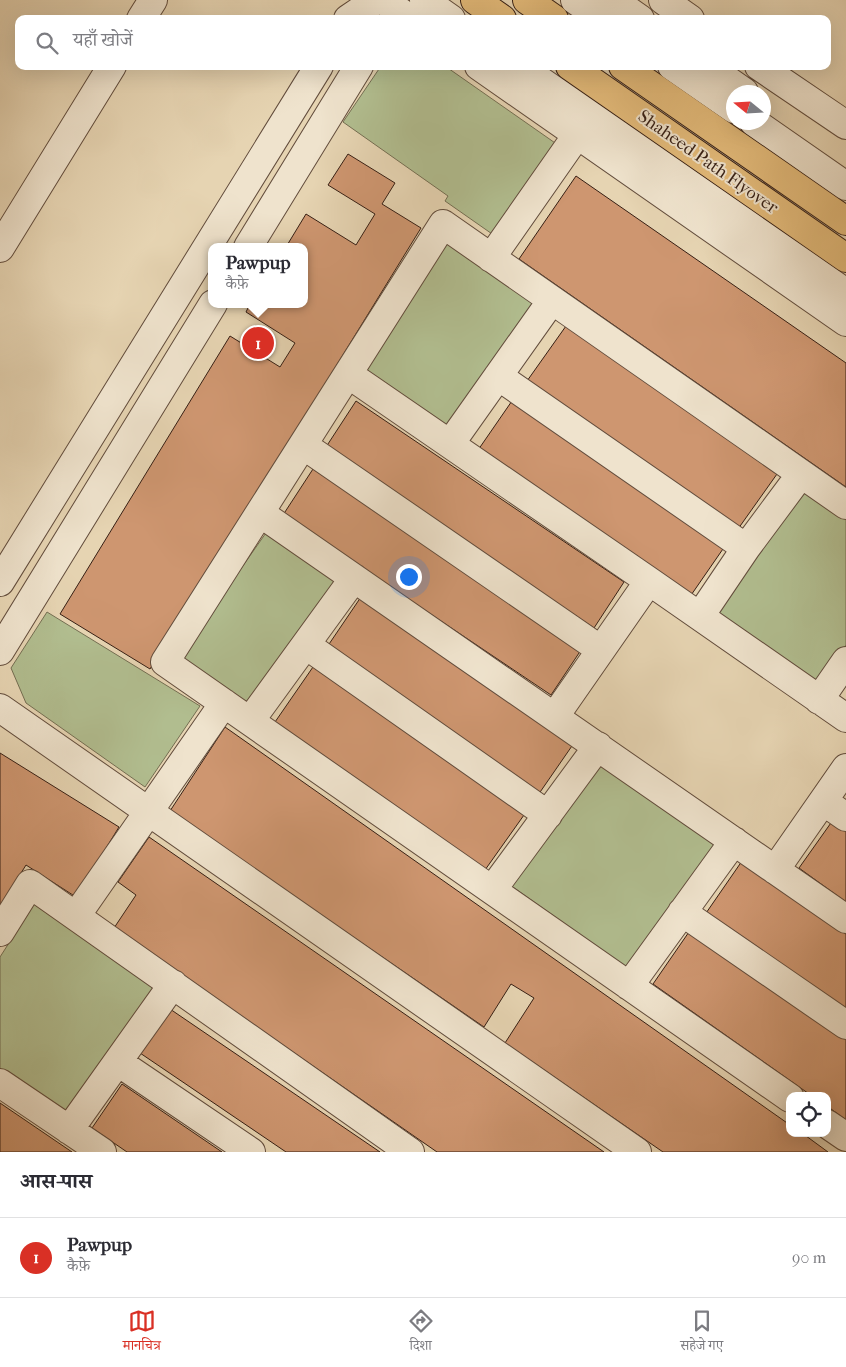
<!DOCTYPE html>
<html lang="hi">
<head>
<meta charset="utf-8">
<style>
	body { margin:0; font-family:"IM FELL French Canon","Noto Serif Devanagari",serif; background:#f2f2f3; color:#2b2b33 }
	.controls { position:absolute; right:15px; bottom:15px; display:grid; overflow:hidden; border-radius:10px; box-shadow:0 5px 20px #0002 }
	.controls button { width:45px; height:45px; display:grid; place-items:center; padding:0; border:0; border-bottom:1px solid #e1e1e2; background:#fff; color:#2b2b33; font:25px sans-serif }
	.compass { position:absolute; left:726px; top:85px; width:45px; height:45px; border-radius:50%; background:#fff; box-shadow:0 5px 20px #0002; rotate:288deg }
	.you { position:absolute; left:408px; top:576px; width:18px; height:18px; margin:-12px; border:4px solid #fff; border-radius:50%; background:#1a73e8; box-shadow:0 0 0 8px #1a73e833 }
	.badge { display:grid; place-items:center; width:32px; height:32px; border-radius:50%; background:#d93025; color:#fff; font-size:16px; font-weight:700 }
	.pin { position:absolute; translate:-50% -50%; border:2px solid #fff; box-shadow:0 1px 5px #0006 }
	.popup { position:absolute; left:208px; top:243px; width:100px; height:65px; box-sizing:border-box; display:grid; place-content:center; border-radius:10px; background:#fff; filter:drop-shadow(0 1px 4px #0005); font-size:16px; white-space:nowrap; color:#7c7c81 }
	.popup b { font-size:19px; color:#2b2b33 }
	.popup::after { content:''; position:absolute; left:50%; top:100%; margin-left:-10px; border:10px solid transparent; border-top-color:#fff }
	.list { margin:0; padding:0; list-style:none }
	h2 { display:flex; justify-content:space-between; align-items:center; height:65px; margin:0; padding:0 20px; font-size:21px }
	h2 small { font-size:16px; font-weight:400; color:#7c7c81 }
	.list li { display:grid; grid-template-columns:32px 1fr auto; gap:15px; align-items:center; box-sizing:border-box; height:80px; padding:0 20px; border-top:1px solid #e1e1e2 }
	.list b { display:block; font-size:19px; white-space:nowrap }
	.list p { margin:0; font-size:16px; white-space:nowrap; color:#7c7c81 }
	.list em { font-size:16px; font-style:normal; color:#7c7c81 }
	.icon { flex:none; width:28px; height:28px; fill:none; stroke:currentColor; stroke-width:2; stroke-linecap:round; stroke-linejoin:round }
	.map { position:relative; flex:none; width:846px; height:1152px; overflow:hidden }
	.search { position:absolute; background:#fff; box-shadow:0 5px 20px #0002; left:15px; right:15px; top:15px; height:55px; display:flex; align-items:center; gap:12px; box-sizing:border-box; padding:0 18px; border-radius:10px; color:#7c7c81; font-size:19px }
	.sheet { height:145px; background:#fff }
	nav { display:flex; justify-content:space-around; align-items:center; box-sizing:border-box; height:70px; border-top:1px solid #e1e1e2; background:#fff; font-size:14px; color:#7c7c81 }
	nav a { display:grid; justify-items:center; gap:2px }
	nav .on { color:#d93025 }
	.map>svg:first-child { display:block }
	.green { fill:#b1bd8f; stroke:#746e52 }
	.building { fill:#ce9670; stroke:#361f14 }
	.lines { fill:none; stroke-linecap:round; stroke-linejoin:round }
	.minor-casing { stroke:#624c3c; stroke-width:30 }
	.highway-casing { stroke:#361f14; stroke-width:30 }
	.minor { stroke:#efe3cd; stroke-width:28 }
	.highway { stroke:#e3ba79; stroke-width:28 }
	.labels { text-anchor:middle; dominant-baseline:central; stroke-width:4; stroke-linejoin:round; paint-order:stroke }
	.street-label { font-size:18px; fill:#361f14; stroke:#efe3cd }
</style>
</head>
<body>
<div class="map">
<svg width="846" height="1152" viewBox="0 0 846 1152">
	<rect width="100%" height="100%" fill="#e6d4b2"/>
	<filter id="stains"><feTurbulence type="fractalNoise" baseFrequency=".004" numOctaves="4"/><feColorMatrix values="0 0 0 0 .2 0 0 0 0 .09 0 0 0 0 .02 0 0 0 .5 -.17"/></filter>
	<radialGradient id="worn" r=".72"><stop offset=".6" stop-color="#630" stop-opacity="0"/><stop offset="1" stop-color="#630" stop-opacity=".3"/></radialGradient>
	<path class="green" d="M381 66H445L558 145 495 236 445 201 448 196 343 122Z
		M445 239 539 303 450 433 356 369Z
		M801 488 846 519V645L817 686 714 614Z
		M268 530 339 580 250 707 179 657Z
		M47 612 200 706 145 787 26 703 11 668Z
		M598 759 718 843 630 970 510 885Z
		M34 904 160 992 69 1119 0 1072V957Z"/>
	<path class="building" d="M348 154 395 183 382 204 421 228 150 669 60 614 230 336 280 367 295 343 246 312 250 304H304V247H286L306 214 356 245 375 214 328 185Z
		M576 176 846 363V487L519 259Z
		M566 326 777 474 738 529 527 381Z
		M514 398 725 546 687 601 476 453Z
		M356 401 624 582 594 628 326 447Z
		M313 469 581 650 551 695 283 515Z
		M363 594 574 743 536 798 325 650Z
		M313 667 524 815 485 870 275 722Z
		M225 727 790 1125V1133H802L828 1152H663L505 1043 534 998 511 984 484 1027 170 811Z
		M0 753 119 827 76 897 26 865 0 907Z
		M833 820 846 829V902L799 868Z
		M149 837 604 1152H437L114 928 136 895 118 882Z
		M742 861 846 934V1016L704 916Z
		M691 929 846 1038V1120L827 1106V1096H812L653 984Z
		M170 1009 380 1152H286L140 1053Z
		M122 1084 222 1152H127L92 1128Z
		M0 1103 72 1152H0Z"/>
	<g class="lines">
		<g class="minor-casing">
			<path id="minor" d="M383 0 410 19
				M424 0 451 19
				M575 0 603 19
				M613 0 640 19
				M663 0 690 19
				M141 19 153 0
				M348 19 376 0
				M479 66 846 322
				M519 66 846 293
				M672 66 734 109
				M707 66 744 92
				M759 66 846 125
				M754 122 846 186
				M248 247 359 66
				M0 248 112 66
				M491 258 577 135
				M348 374 649 581 846 718
				M498 376 746 548
				M450 444 552 300
				M303 445 601 650
				M260 513 846 919
				M0 582 319 66
				M700 616 746 548 801 474
				M306 645 548 815
				M0 651 213 304
				M819 700 846 661
				M0 708 637 1152
				M555 716 649 581
				M250 721 354 578
				M823 801 846 817
				M775 870 846 768
				M492 890 598 746
				M682 912 846 1025
				M76 916 224 703
				M0 932 30 884 410 1152
				M629 986 734 841
				M118 1062 251 1152
				M0 1083 102 1152
				M790 1098 165 662 443 224 846 505
				M827 1124 846 1137
				M69 1130 173 984"/>
		</g>
		<g class="highway-casing">
			<path id="highway" d="M475 0 502 19
				M527 0 554 19
				M570 66 846 258
				M623 66 846 221"/>
		</g>
		<use href="#minor" class="minor"/>
		<use href="#highway" class="highway"/>
	</g>
	<g class="labels">
		<g class="street-label">
			<text transform="translate(708 162) rotate(35)">Shaheed Path Flyover</text>
		</g>
	</g>
	<rect width="100%" height="100%" filter="url(#stains)"/>
	<rect width="100%" height="100%" fill="url(#worn)"/>
</svg>
<div class="controls">
<button><svg class="icon" aria-label="locate" viewBox="0 0 24 24"><circle cx="12" cy="12" r="6"/><path d="M12 2v4M12 18v4M2 12h4M18 12h4"/></svg></button>
</div>
<svg class="compass" viewBox="-18 -18 36 36"><path d="M0-13l5 13h-10z" fill="#e53935"/><path d="M0 13l5-13h-10z" fill="#7c7c81"/></svg>
<div class="you"></div>
<div class="pin badge" style="left:258px;top:343px">1</div>
<div class="popup"><b>Pawpup</b>कैफ़े</div>
<div class="search"><svg class="icon" aria-label="search" viewBox="0 0 24 24"><circle cx="10" cy="10" r="6"/><path d="M15 15l6 6"/></svg>यहाँ खोजें</div>
</div>
<section class="sheet">
<h2>आस-पास<small></small></h2>
<ul class="list">
<li><span class="badge">1</span><div><b>Pawpup</b><p>कैफ़े</p></div><em>90 m</em></li>
</ul>
</section>
<nav>
<a class="on"><svg class="icon" aria-label="map" viewBox="0 0 24 24"><path d="M3 6l6-2 6 2 6-2v14l-6 2-6-2-6 2zM9 4v14M15 6v14"/></svg>मानचित्र</a>
<a><svg class="icon" aria-label="directions" viewBox="0 0 24 24"><path d="M12 3l9 9-9 9-9-9zM9 14v-3h6M13 9l2 2-2 2"/></svg>दिशा</a>
<a><svg class="icon" aria-label="saved" viewBox="0 0 24 24"><path d="M7 4h10v16l-5-4-5 4z"/></svg>सहेजे गए</a>
</nav>
</body>
</html>
